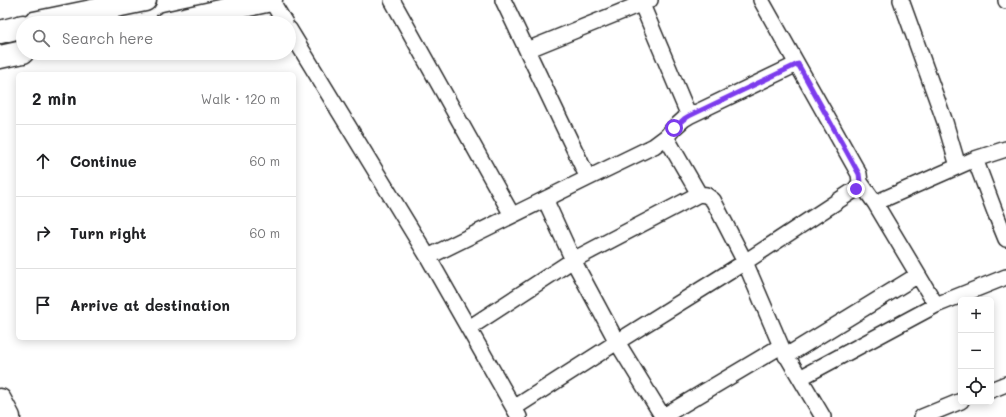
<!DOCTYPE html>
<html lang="en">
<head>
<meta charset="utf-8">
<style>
	body { margin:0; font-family:Mali,sans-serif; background:#f6f6f6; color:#202124 }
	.controls { position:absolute; right:12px; bottom:12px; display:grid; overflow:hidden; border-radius:6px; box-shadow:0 2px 10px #0003 }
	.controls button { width:36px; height:36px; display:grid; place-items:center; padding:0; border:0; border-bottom:1px solid #e0e0e0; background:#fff; color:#202124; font:20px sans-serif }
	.stop { position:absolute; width:12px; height:12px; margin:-9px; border:3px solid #7c3aed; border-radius:50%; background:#fff }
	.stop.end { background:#7c3aed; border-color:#fff; box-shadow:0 1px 4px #0008 }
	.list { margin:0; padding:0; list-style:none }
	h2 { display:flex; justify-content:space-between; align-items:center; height:52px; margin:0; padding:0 16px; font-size:17px }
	h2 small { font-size:13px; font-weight:400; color:#757577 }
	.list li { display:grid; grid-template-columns:26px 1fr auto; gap:12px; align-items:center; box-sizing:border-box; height:72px; padding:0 16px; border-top:1px solid #e0e0e0 }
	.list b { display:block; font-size:15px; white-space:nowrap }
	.list em { font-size:13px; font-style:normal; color:#757577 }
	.icon { flex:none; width:22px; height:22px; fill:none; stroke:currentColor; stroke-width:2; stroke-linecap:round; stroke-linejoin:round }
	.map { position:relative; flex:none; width:1006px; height:417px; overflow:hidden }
	.search { position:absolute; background:#fff; box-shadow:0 2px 10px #0003; left:16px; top:16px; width:280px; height:44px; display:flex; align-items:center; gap:10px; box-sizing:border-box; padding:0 14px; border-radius:22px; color:#757577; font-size:15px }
	.panel { position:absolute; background:#fff; box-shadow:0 2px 10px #0003; left:16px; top:72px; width:280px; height:268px; border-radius:6px }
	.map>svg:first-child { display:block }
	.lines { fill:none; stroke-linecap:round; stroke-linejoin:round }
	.street-casing { stroke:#2b2b2b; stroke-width:18 }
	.primary-casing { stroke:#2b2b2b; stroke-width:25 }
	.street { stroke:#fff; stroke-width:15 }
	.primary { stroke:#fff; stroke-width:22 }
	.route { stroke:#7c3aed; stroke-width:5 }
</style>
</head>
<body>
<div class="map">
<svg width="1006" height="417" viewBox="0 0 1006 417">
	<rect width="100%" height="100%" fill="#fff"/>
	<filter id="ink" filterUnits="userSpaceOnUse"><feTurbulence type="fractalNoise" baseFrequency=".025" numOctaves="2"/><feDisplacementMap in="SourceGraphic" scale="8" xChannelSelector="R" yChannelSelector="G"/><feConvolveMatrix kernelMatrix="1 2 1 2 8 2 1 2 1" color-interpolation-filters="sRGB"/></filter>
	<g filter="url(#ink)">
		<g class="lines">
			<g class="street-casing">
				<path id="street" d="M271 0 285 23
					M392 0 512 215
					M503 0 588 178
					M640 0 689 116
					M761 0 859 174 860 182 875 203 936 305
					M901 0 945 122 958 166
					M1006 0V1
					M289 29 428 257 519 417
					M527 50 650 0
					M666 137 699 194
					M975 159 995 212 1006 239
					M545 199 573 260 617 342 663 417
					M875 203 975 159 1006 149
					M428 257 588 178 654 146 666 137 674 128 684 119 689 116 797 64
					M469 328 573 260 699 194 706 195 713 200 745 262 781 346 823 417
					M786 356 918 275
					M800 378 936 305 1006 277
					M991 390 1006 384
					M514 408 617 342 745 262 856 189 860 182
					M662 417 781 346
					M922 417 961 401"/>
			</g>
			<g class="primary-casing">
				<path id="primary" d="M34 23 145 0
					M166 23 271 0
					M0 32 23 26
					M0 57 23 52
					M0 400 9 417"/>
			</g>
			<use href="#street" class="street"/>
			<use href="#primary" class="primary"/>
		</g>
	</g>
	<g class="lines" filter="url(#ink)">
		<path class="route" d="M674 128 684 119 689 116 798 64 859 174 860 182 856 189"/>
	</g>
</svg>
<div class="controls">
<button>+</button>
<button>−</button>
<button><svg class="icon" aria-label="locate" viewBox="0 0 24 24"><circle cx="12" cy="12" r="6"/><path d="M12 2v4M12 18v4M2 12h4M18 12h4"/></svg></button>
</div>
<div class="stop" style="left:674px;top:128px"></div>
<div class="stop end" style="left:856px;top:189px"></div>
<div class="search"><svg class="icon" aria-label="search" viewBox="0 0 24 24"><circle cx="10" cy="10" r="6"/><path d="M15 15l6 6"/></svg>Search here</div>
<section class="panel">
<h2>2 min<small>Walk · 120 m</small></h2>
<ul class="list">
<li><svg class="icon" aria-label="ahead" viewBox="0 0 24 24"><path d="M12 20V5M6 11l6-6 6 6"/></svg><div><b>Continue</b></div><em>60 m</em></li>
<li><svg class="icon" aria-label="right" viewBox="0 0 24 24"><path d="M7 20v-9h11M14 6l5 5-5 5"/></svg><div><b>Turn right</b></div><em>60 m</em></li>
<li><svg class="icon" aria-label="arrive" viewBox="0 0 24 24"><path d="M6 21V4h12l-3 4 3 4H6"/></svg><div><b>Arrive at destination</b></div></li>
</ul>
</section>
</div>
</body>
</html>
